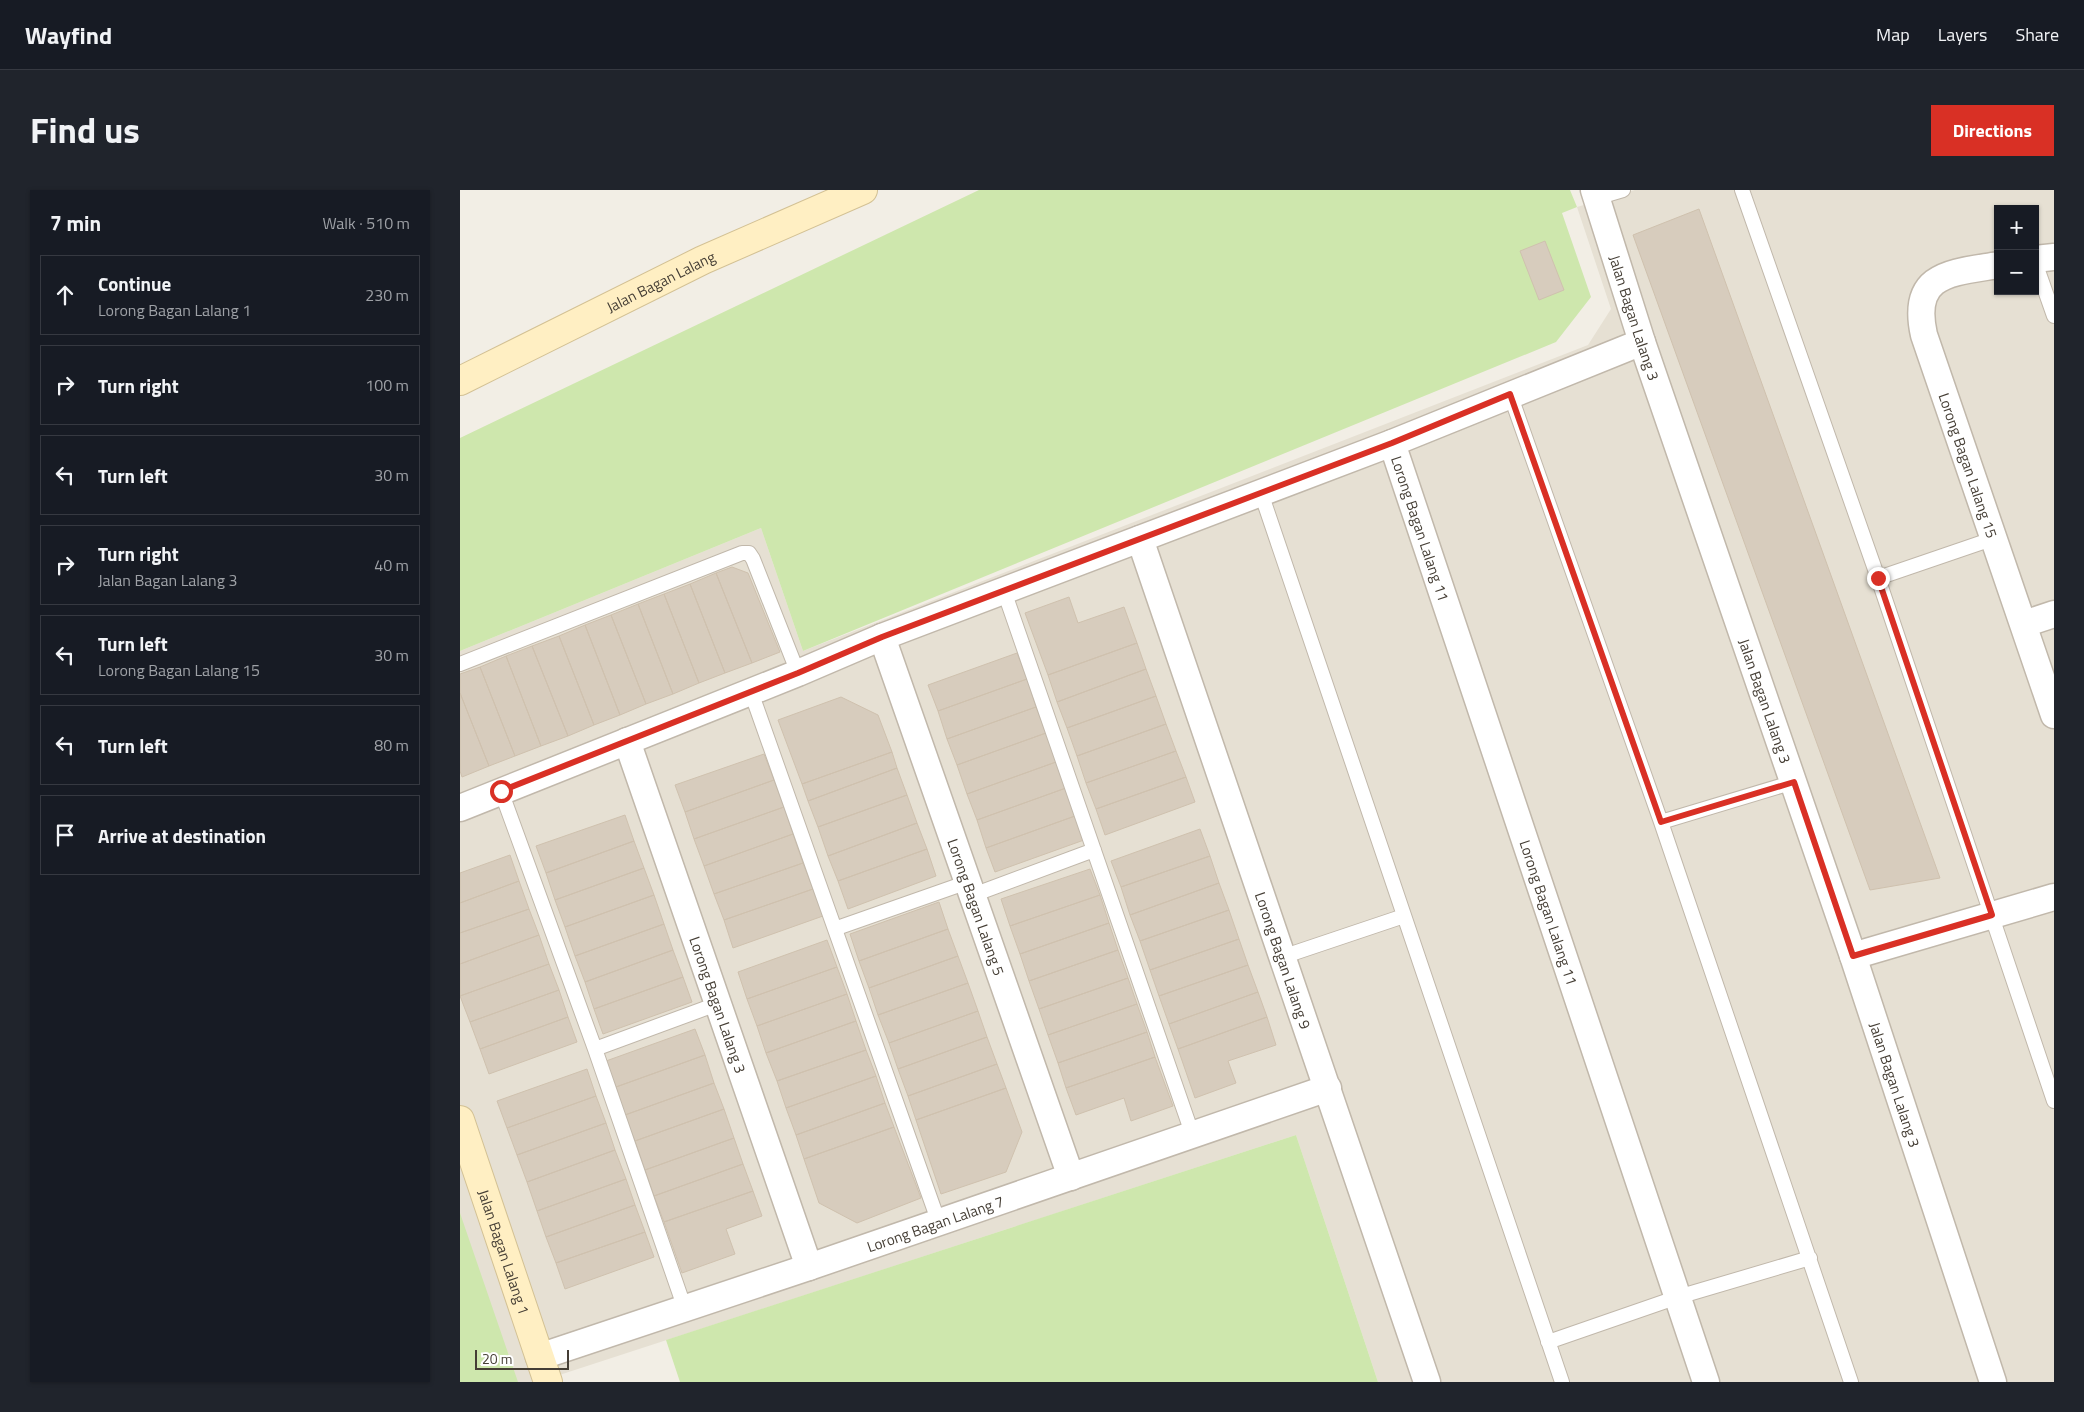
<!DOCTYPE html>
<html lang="en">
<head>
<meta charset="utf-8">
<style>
	body { margin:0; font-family:"Titillium Web",sans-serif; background:#20242c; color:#f1f3f6 }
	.controls { position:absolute; right:15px; top:15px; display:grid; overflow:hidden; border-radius:0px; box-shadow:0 1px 4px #0004 }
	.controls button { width:45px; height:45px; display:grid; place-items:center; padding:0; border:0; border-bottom:1px solid #363941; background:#171b24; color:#f1f3f6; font:25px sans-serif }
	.scale { position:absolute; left:15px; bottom:12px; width:94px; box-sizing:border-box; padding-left:5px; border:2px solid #453e35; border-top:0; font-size:14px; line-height:18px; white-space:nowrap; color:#453e35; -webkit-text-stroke:4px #fff; paint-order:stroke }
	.stop { position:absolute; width:15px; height:15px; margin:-11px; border:4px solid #d93025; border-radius:50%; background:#fff }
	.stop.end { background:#d93025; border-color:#fff; box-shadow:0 1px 5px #0008 }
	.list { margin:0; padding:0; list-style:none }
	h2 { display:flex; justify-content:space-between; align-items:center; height:65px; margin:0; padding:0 20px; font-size:21px }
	h2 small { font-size:16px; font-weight:400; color:#9ea1a6 }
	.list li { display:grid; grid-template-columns:32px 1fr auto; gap:15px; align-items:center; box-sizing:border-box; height:80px; margin:0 10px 10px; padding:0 10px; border:1px solid #363941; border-radius:0px }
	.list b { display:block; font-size:19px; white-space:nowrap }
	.list p { margin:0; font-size:16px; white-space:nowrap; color:#9ea1a6 }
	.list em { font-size:16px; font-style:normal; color:#9ea1a6 }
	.icon { flex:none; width:28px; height:28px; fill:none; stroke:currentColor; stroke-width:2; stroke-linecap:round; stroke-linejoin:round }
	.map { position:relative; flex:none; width:1594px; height:1192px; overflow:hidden; border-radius:0px }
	header { display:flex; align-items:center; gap:30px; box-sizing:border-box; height:70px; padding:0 25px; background:#171b24; border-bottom:1px solid #363941 }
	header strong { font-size:24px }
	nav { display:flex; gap:28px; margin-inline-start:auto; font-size:18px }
	.intro { display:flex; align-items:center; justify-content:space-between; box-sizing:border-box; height:120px; padding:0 30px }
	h1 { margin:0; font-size:35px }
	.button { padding:12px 22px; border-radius:0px; background:#d93025; color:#fff; font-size:18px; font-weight:700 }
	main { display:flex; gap:30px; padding:0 30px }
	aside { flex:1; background:#171b24; border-radius:0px; box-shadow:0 1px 4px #0004 }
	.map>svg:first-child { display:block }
	.residential { fill:#e6e0d3; fill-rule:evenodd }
	.green { fill:#cee7ad }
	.building { fill:#d7ccbd; stroke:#cfc1ae }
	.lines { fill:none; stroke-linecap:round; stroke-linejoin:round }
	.service-casing { stroke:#c1b8ab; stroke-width:16 }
	.minor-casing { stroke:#c1b8ab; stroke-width:29 }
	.secondary-casing { stroke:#d3c194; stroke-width:30 }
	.service { stroke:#fff; stroke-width:14 }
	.minor { stroke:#fff; stroke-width:26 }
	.secondary { stroke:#ffefc3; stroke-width:28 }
	.route { stroke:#d93025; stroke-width:6 }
	.labels { text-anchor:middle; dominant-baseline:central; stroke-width:4; stroke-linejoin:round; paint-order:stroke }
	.street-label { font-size:15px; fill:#453e35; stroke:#fff }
</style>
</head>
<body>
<header>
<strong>Wayfind</strong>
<nav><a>Map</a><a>Layers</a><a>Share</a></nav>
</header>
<div class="intro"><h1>Find us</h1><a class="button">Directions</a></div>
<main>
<aside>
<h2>7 min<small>Walk · 510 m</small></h2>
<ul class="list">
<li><svg class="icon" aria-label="ahead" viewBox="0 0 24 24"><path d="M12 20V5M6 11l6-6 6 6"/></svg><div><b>Continue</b><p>Lorong Bagan Lalang 1</p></div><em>230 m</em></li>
<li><svg class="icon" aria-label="right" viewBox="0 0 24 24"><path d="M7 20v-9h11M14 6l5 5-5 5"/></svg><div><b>Turn right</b></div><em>100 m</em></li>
<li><svg class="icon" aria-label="left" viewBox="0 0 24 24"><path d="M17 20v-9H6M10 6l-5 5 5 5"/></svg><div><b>Turn left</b></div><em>30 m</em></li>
<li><svg class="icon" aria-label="right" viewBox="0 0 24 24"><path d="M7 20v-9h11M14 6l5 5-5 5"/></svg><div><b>Turn right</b><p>Jalan Bagan Lalang 3</p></div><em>40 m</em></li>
<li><svg class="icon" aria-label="left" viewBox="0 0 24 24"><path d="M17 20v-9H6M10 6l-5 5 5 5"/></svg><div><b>Turn left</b><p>Lorong Bagan Lalang 15</p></div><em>30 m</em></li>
<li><svg class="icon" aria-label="left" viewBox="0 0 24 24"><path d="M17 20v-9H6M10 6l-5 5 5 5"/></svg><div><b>Turn left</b></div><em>80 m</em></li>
<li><svg class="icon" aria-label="arrive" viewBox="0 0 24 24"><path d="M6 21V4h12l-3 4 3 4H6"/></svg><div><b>Arrive at destination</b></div></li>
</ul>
</aside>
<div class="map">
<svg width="1594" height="1192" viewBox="0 0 1594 1192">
	<rect width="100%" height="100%" fill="#f2eee5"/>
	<path class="residential" d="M1175 0H1594V1192H918L836 945 78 1192H0V461L301 338 343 461 1128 155 1151 119 1117 17ZM1538 19H1575V101H1538Z"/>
	<path class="green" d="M519 0H1110L1117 17 1102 23 1131 107 1096 152 343 461 301 338 0 461V248Z
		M836 945 918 1192H220L206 1150Z
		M0 1023 58 1192H0Z"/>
	<path class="building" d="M1239 19 1480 688 1410 700 1173 45Z
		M1085 51 1104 100 1079 110 1060 61Z
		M272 377 288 383 320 462 292 473 256 383Z
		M256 383 292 473 265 483 230 394Z
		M230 394 265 483 239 493 204 404Z
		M204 404 239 493 213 504 178 414Z
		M609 407 618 433 664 417 677 453 588 485 565 423Z
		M178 414 213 504 186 514 151 425Z
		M151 425 186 514 160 525 125 435Z
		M125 435 160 525 134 535 99 446Z
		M99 446 134 535 108 546 72 456Z
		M677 453 686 479 597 512 588 485Z
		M72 456 108 546 81 556 46 466Z
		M557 463 567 489 478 521 468 495Z
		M46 466 81 556 55 566 20 477Z
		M20 477 55 566 29 576 0 503V484Z
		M686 479 696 506 607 538 597 512Z
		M567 489 576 517 487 549 478 521Z
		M0 503 29 576 2 587 0 581Z
		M696 506 706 534 617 566 607 538Z
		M381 507 418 525 432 562 342 594 318 530Z
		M576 517 586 543 497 575 487 549Z
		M706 534 716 561 626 593 617 566Z
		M586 543 596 572 507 604 497 575Z
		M716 561 726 587 636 619 626 593Z
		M432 562 437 578 348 611 342 594Z
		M304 564 314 590 225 622 215 595Z
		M596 572 606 598 517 630 507 604Z
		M437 578 447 605 358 637 348 611Z
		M726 587 735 612 645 645 636 619Z
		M314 590 324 617 234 649 225 622Z
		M606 598 615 626 526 658 517 630Z
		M447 605 457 633 368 666 358 637Z
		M324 617 333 644 244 676 234 649Z
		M165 625 174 651 86 683 76 656Z
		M615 626 624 650 535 682 526 658Z
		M457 633 467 659 378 691 368 666Z
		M740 639 750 666 661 697 651 671Z
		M333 644 343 673 254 704 244 676Z
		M174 651 184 678 95 710 86 683Z
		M467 659 476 686 388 719 378 691Z
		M50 665 59 691 0 713V683Z
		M750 666 759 693 670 725 661 697Z
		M343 673 353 699 264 730 254 704Z
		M184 678 194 705 105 737 95 710Z
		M630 679 640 705 550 736 541 709Z
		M59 691 69 719 0 743V713Z
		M759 693 769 720 680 751 670 725Z
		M353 699 363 726 273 758 264 730Z
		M194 705 204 734 115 766 105 737Z
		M640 705 649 733 560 764 550 736Z
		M479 712 488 739 399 771 390 744Z
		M69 719 79 745 0 774V743Z
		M769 720 779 749 690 780 680 751Z
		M649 733 658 760 569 791 560 764Z
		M204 734 213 760 125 792 115 766Z
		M488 739 498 766 409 798 399 771Z
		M79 745 89 774 0 806V774Z
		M779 749 788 775 699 806 690 780Z
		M367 750 377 777 287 809 278 782Z
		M213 760 223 787 134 819 125 792Z
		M658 760 668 788 579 819 569 791Z
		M498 766 508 793 418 825 409 798Z
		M89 774 99 800 10 832 0 806Z
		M788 775 798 802 709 834 699 806Z
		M377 777 387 804 297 836 287 809Z
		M223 787 232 812 143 844 134 819Z
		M668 788 677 814 588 845 579 819Z
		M508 793 518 821 429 853 418 825Z
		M99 800 108 827 20 859 10 832Z
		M798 802 807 827 718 859 709 834Z
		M387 804 396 831 306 863 297 836Z
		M677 814 687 842 598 873 588 845Z
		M518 821 527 847 438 879 429 853Z
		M108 827 117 852 29 884 20 859Z
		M807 827 816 855 768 871 776 893 735 908 718 859Z
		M396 831 406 860 317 891 306 863Z
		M235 839 245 865 156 897 146 871Z
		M687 842 695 867 606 898 598 873Z
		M527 847 537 874 448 906 438 879Z
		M406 860 416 886 326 918 317 891Z
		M245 865 254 893 165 925 156 897Z
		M695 867 713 916 671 931 664 908 616 925 606 898Z
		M537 874 546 898 456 930 448 906Z
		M127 879 136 906 47 938 37 911Z
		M416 886 425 913 336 945 326 918Z
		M254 893 264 919 175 951 165 925Z
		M546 898 562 942 546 982 481 1004 456 930Z
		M136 906 146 933 57 965 47 938Z
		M425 913 434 937 344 969 336 945Z
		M264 919 274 948 185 980 175 951Z
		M146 933 155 960 67 992 57 965Z
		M434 937 461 1008 397 1033 359 1013 344 969Z
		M274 948 283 974 194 1006 185 980Z
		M155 960 166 989 77 1021 67 992Z
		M283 974 293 1001 204 1032 194 1006Z
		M166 989 175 1015 86 1047 77 1021Z
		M293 1001 302 1026 266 1039 275 1064 222 1083 204 1032Z
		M175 1015 185 1042 96 1073 86 1047Z
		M185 1042 194 1067 105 1099 96 1073Z"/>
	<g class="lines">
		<g class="service-casing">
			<path id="service" d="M1282 0 1418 388 1594 911
				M1136 8 1163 0
				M1575 72 1594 126
				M1050 204 1201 632 1391 1192
				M801 303 1102 1192
				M1418 388 1535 348
				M544 401 733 946
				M0 474 282 363H289L293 369 338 483
				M291 502 479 1033
				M41 601 135 859 225 1119
				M1201 632 1334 592
				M513 705 634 660
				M377 738 508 692
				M822 767 944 726
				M135 859 257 814
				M1088 1152 1218 1107 1350 1068"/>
		</g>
		<g class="minor-casing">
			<g id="minor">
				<path id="s1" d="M1134 0 1182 152 1393 766 1533 1192"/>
				<path d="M1575 69 1594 67"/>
				<path id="s2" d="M1538 75C1491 83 1450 83 1464 145L1594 525"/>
				<path id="s3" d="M932 253 1246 1192"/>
				<path id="s4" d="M680 349 967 1192"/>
				<path d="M1564 434 1594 424"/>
				<path id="s5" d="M422 447 611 987"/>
				<path id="s6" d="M167 551 349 1077"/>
				<path d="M0 618 338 483 422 447 932 253 1182 152"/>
				<path d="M1393 766 1594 707"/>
				<path id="s7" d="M79 1167 349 1077 868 898"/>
			</g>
		</g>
		<g class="secondary-casing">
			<g id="secondary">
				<path id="s8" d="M0 191 243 70 403 0"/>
				<path id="s9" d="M0 930 88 1192"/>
			</g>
		</g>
		<use href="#service" class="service"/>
		<use href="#minor" class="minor"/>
		<use href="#secondary" class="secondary"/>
	</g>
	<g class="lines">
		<path class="route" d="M41 601 338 483 422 447 932 253 1050 204 1201 632 1334 592 1393 766 1532 725 1418 388"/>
	</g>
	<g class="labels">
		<g class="street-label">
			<text stroke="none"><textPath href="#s8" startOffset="224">Jalan Bagan Lalang</textPath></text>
			<text stroke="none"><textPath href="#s1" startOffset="134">Jalan Bagan Lalang 3</textPath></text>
			<text stroke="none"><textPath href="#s2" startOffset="261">Lorong Bagan Lalang 15</textPath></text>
			<text stroke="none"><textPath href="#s3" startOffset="90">Lorong Bagan Lalang 11</textPath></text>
			<text stroke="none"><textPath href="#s1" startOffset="539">Jalan Bagan Lalang 3</textPath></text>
			<text stroke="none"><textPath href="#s5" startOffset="286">Lorong Bagan Lalang 5</textPath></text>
			<text stroke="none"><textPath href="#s3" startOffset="495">Lorong Bagan Lalang 11</textPath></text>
			<text stroke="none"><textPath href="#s4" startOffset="445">Lorong Bagan Lalang 9</textPath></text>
			<text stroke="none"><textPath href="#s6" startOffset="279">Lorong Bagan Lalang 3</textPath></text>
			<text stroke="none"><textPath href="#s1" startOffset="944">Jalan Bagan Lalang 3</textPath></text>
			<text stroke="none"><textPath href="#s7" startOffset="418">Lorong Bagan Lalang 7</textPath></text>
			<text stroke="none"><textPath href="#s9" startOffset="139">Jalan Bagan Lalang 1</textPath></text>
		</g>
	</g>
</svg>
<div class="controls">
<button>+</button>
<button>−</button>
</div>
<div class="scale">20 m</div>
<div class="stop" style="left:41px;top:601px"></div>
<div class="stop end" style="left:1418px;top:388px"></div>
</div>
</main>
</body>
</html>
